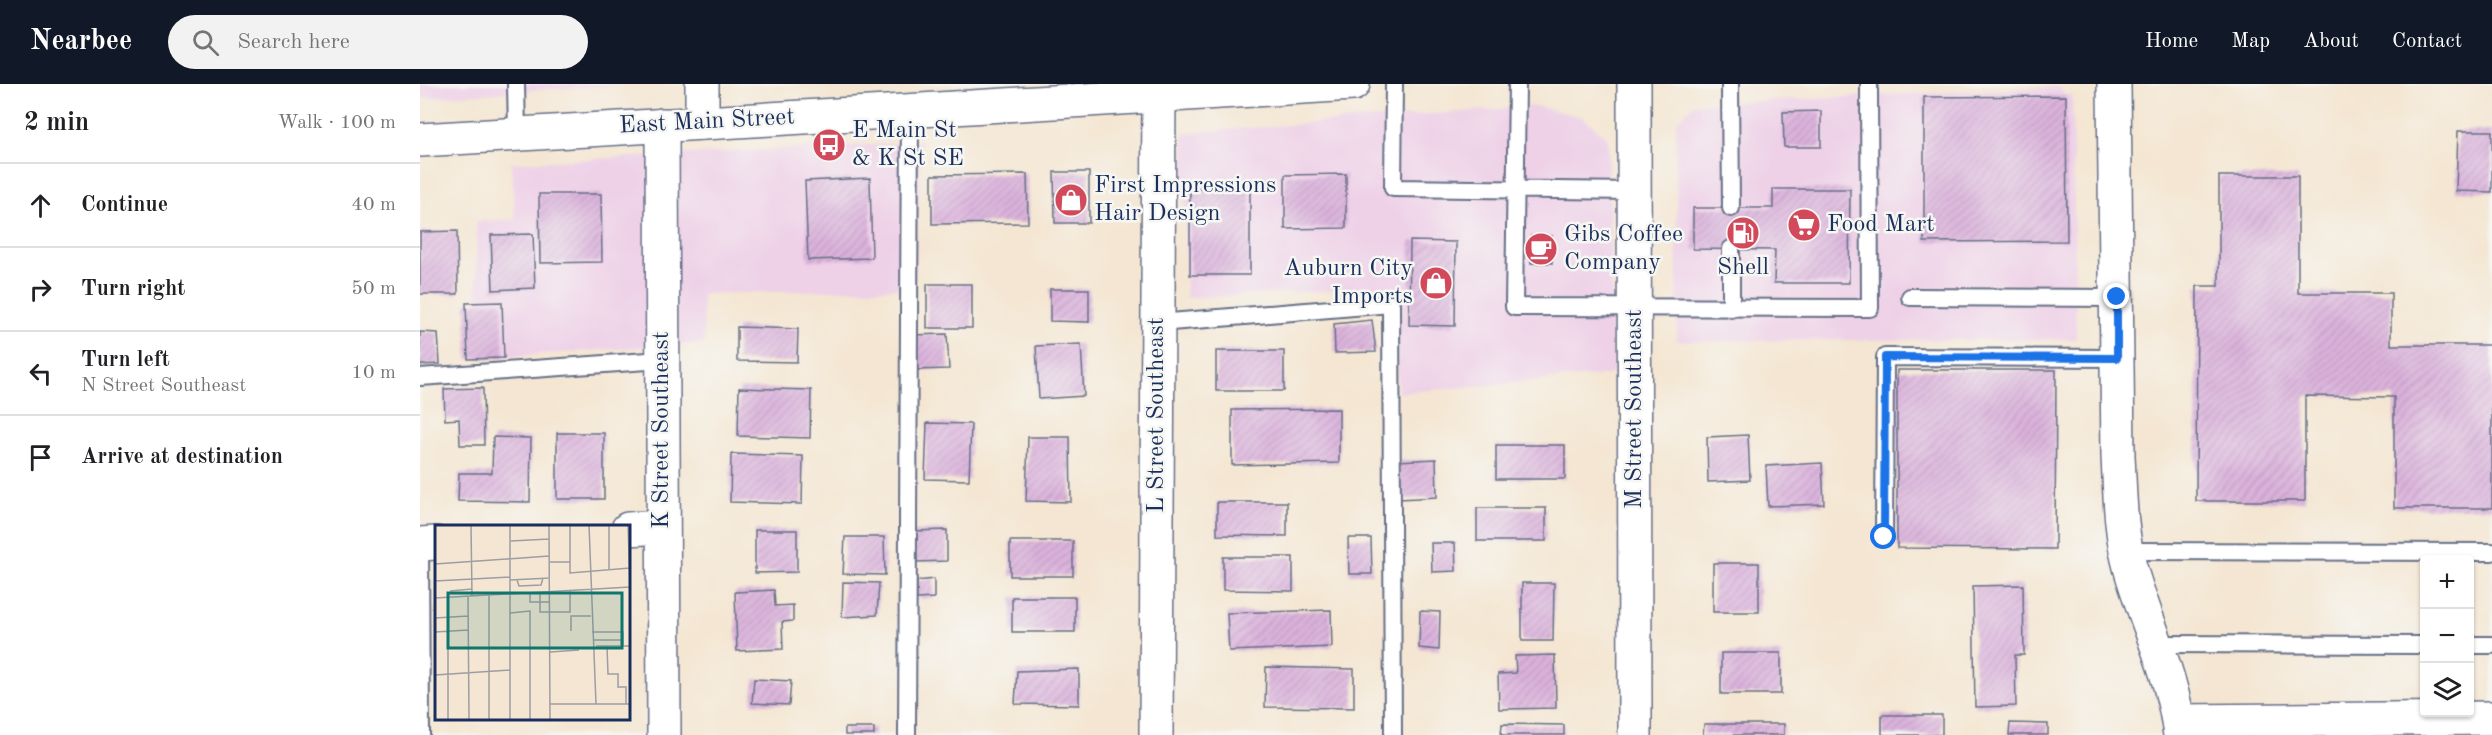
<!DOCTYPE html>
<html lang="en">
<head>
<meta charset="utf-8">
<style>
	body { margin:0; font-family:"Old Standard TT",serif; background:#f2f2f2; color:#202124 }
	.controls { position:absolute; right:18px; bottom:18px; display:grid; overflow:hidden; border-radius:6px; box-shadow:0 2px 4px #0004 }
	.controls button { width:54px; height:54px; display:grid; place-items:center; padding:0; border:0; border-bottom:2px solid #e0e0e0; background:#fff; color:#202124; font:30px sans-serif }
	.stop { position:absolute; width:18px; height:18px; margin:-14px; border:4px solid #1a73e8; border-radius:50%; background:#fff }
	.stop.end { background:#1a73e8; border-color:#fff; box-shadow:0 2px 6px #0008 }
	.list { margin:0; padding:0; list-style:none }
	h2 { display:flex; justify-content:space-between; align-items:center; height:78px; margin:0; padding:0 24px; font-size:26px }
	h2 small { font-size:20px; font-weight:400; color:#757577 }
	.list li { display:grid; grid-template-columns:39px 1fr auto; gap:18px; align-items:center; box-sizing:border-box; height:84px; padding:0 24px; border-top:2px solid #e0e0e0 }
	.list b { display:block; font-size:22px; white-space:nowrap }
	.list p { margin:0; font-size:20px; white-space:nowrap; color:#757577 }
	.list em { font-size:20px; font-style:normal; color:#757577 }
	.icon { flex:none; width:33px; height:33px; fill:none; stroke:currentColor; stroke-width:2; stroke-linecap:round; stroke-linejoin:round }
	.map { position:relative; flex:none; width:2072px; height:651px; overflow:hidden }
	header { display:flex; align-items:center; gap:36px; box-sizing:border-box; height:84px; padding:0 30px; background:#111827; color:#fff }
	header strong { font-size:28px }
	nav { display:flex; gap:33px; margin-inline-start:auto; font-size:21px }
	.search { width:420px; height:54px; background:#f2f2f2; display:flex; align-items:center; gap:15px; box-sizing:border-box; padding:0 21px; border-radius:33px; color:#757577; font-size:22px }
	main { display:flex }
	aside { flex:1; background:#fff }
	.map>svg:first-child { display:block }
	.built { fill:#eed0e7 }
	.building { fill:url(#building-hatch) }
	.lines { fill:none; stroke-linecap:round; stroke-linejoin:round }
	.service-casing { stroke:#676f87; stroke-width:20 }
	.minor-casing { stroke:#676f87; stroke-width:36 }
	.secondary-casing { stroke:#676f87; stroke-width:36 }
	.service { stroke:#fff; stroke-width:16 }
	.minor { stroke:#fff; stroke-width:33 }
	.secondary { stroke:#fff; stroke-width:33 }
	.route { stroke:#1a73e8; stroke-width:8 }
	.labels { text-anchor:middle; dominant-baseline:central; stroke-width:5; stroke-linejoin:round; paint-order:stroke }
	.street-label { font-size:24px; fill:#1b2f5e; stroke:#f6f6f2 }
	.poi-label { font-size:24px; fill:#1b2f5e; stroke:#f6f6f2; text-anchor:start }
	.inset-road { fill:none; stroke:#9d9da4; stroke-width:1.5 }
	.view { fill:#0f766e; fill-opacity:0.15; stroke:#0f766e; stroke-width:3 }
	.inset-edge { fill:none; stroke:#1b2f5e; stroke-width:3 }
</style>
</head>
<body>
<header>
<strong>Nearbee</strong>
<div class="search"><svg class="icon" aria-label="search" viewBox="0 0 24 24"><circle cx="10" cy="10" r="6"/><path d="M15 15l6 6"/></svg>Search here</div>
<nav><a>Home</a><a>Map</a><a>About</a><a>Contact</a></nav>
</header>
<main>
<aside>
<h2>2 min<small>Walk · 100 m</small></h2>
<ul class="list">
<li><svg class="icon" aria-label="ahead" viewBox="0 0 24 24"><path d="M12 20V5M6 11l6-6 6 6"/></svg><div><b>Continue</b></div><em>40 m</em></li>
<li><svg class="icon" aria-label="right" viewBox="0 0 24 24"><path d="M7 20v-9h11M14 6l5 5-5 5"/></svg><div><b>Turn right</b></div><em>50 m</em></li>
<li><svg class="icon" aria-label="left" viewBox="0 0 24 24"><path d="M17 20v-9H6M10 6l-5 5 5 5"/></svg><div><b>Turn left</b><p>N Street Southeast</p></div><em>10 m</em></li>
<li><svg class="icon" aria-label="arrive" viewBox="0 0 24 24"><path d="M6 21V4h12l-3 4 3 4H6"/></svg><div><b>Arrive at destination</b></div></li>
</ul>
</aside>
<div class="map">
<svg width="2072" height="651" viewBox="0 0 2072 651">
	<defs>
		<pattern id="building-hatch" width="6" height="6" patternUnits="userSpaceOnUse" patternTransform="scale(1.5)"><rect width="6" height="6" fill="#dbb2dc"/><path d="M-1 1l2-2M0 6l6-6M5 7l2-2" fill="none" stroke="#bb99bf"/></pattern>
	</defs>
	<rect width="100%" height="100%" fill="#f6f6f2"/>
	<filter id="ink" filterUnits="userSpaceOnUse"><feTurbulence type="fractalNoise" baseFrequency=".0167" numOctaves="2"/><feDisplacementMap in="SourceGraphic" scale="12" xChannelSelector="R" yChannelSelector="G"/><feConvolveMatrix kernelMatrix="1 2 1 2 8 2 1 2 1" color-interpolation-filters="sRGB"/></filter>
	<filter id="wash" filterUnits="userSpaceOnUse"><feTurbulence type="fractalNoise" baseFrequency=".008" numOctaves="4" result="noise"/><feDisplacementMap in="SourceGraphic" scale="24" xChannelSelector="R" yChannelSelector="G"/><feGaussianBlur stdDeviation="1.35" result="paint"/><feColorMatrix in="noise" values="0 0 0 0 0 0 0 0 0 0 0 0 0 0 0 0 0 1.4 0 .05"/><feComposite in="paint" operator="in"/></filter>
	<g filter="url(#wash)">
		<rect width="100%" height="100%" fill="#f4e6d2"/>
		<path class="built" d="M0 0H212L0 14Z
			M1639 3 1646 12 1652 10 1656 255 1257 257 1256 38 1274 20Z
			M1117 22 1162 33 1188 54 1194 290 978 309 975 203 766 214 763 49Z
			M501 58 495 204 282 210 284 259 58 274 56 137 95 136 91 79Z"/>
		<g id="blocks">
			<path class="building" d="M1646 12 1647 157 1504 158V13Z
				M1401 27V63H1364L1363 28Z
				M2038 47H2072V108L2036 107Z
				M634 88H669V139H635Z
				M607 90 608 139 512 140V91Z
				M926 90V144L865 145V91Z
				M1799 92H1878V209H1971V261H2072V424H1974V313L1885 312V417H1776L1777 202H1799Z
				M450 94 452 174 388 176 385 97Z
				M770 105H830V191H770Z
				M1353 105H1430L1429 199H1354L1355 166 1273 165V124H1353Z
				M119 110H181L182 178 120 179Z
				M37 147 38 210H0V148Z
				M113 150 115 204 73 206 71 151Z
				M1111 152H1132V179H1111Z
				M990 157 1036 158 1035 242 989 241Z
				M507 200H552V244H507Z
				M630 205H669V238L630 237Z
				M82 218 84 274 48 275 46 219Z
				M952 236 956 268 915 269 914 240Z
				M317 243 378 245 377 278 317 277Z
				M0 248 18 249 20 280 0 281Z
				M527 250 529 285 493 286 492 251Z
				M661 260 664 312 619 315 616 262Z
				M796 267H864V307H796Z
				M1477 286H1636L1635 465 1477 464Z
				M63 304 64 361H40L39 335 25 336 24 305Z
				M319 304 391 306 390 354 318 352Z
				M919 325V379L812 381V326Z
				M507 339 551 340 549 396 505 395Z
				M137 349H184V415H137Z
				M1328 351 1330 396 1288 398 1287 353Z
				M73 353 111 354 110 418 38 417 39 389H72Z
				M608 353H650L651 418 606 417Z
				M1076 361H1145V395H1076Z
				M311 370 383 372 382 420 310 418Z
				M1016 375 1017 413 979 415 977 377Z
				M1402 379 1404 420 1348 422 1346 382Z
				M797 418H867V452L797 451Z
				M1057 424H1126V457H1057Z
				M335 446H377V488L335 489Z
				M527 446V477L495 478 493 447Z
				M425 453H464L465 491 423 490Z
				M928 454H951L952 490H929Z
				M590 457H653V492H590Z
				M1011 459H1035L1036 487 1012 488Z
				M803 473H873V507L803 506Z
				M1293 479H1339V528H1293Z
				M514 495V514L497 515V497Z
				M423 498 459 499 457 531 422 533Z
				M1102 499H1134L1133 557H1102Z
				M1603 501 1604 571H1595L1596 622 1555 623 1553 502Z
				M354 506 355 522 373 521V537L362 538 363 565 317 567 315 508Z
				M592 513H655V548H592Z
				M911 526 912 563 809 567 807 529Z
				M1000 527 1020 528 1019 566 999 564Z
				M1301 569H1361V610H1301Z
				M1135 571 1136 624 1079 625 1078 590 1096 589 1095 572Z
				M846 583 934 585V624L845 623Z
				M659 585V621L595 620 597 587Z
				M334 595 371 597 369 621 332 619Z
				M1462 631H1522V651H1462Z
				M1590 639 1628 640V651H1589Z
				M1082 640 1144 641V651H1081Z
				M1284 640H1364V651H1283Z
				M425 644H454V651H425Z"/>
		</g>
	</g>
	<g filter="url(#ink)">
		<use href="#blocks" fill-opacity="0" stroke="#676f87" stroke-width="1.5"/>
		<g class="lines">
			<g class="service-casing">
				<path id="service" d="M96 0 97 50
					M974 0 973 104 1214 107
					M1097 0 1094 223 1450 224 1449 0
					M1310 0 1311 124
					M1311 165V225
					M1490 213 1697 214
					M738 239 971 220 973 651
					M0 293 242 276
					M1464 453 1465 273 1697 274
					M0 460 1 651
					M1707 467 2072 468
					M1737 560 2004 561
					M2050 561H2072
					M487 651 490 26"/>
			</g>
			<g class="minor-casing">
				<path id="minor" d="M282 0V39
					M1694 0 1698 372C1700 409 1700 447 1710 483 1726 540 1753 591 1760 651
					M242 41 244 651
					M208 445 242 443
					M0 460 16 459
					M1758 637 2072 634
					M736 651 739 0"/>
			</g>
			<g class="secondary-casing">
				<path id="secondary" d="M1214 0 1215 651
					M0 56 933 0"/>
			</g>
			<use href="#service" class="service"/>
			<use href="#minor" class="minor"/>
			<use href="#secondary" class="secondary"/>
		</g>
	</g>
	<g class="lines" filter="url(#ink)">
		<path class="route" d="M1464 453 1465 273 1697 274V213"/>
	</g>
	<defs>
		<g id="bus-disc" transform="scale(1.725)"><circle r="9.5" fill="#d1495b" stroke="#f6f6f2"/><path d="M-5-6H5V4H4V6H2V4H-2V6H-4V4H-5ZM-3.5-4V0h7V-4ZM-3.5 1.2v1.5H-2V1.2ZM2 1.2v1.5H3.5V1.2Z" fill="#fff"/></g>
		<g id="shop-disc" transform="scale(1.725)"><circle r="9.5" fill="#d1495b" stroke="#f6f6f2"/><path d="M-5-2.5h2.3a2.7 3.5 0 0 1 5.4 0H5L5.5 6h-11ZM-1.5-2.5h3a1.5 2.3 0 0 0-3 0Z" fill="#fff"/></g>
		<g id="supermarket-disc" transform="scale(1.725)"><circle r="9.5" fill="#d1495b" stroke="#f6f6f2"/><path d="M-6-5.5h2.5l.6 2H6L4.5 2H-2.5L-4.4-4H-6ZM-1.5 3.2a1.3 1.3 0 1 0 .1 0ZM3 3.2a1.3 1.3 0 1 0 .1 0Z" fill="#fff"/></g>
		<g id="fuel-disc" transform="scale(1.725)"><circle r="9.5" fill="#d1495b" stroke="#f6f6f2"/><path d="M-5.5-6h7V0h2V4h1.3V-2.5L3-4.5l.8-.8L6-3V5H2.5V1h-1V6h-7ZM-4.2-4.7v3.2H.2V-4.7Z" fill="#fff"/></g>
		<g id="cafe-disc" transform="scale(1.725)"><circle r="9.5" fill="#d1495b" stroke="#f6f6f2"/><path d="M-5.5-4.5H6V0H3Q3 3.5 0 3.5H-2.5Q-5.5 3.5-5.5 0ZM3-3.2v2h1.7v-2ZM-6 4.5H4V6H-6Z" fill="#fff"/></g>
	</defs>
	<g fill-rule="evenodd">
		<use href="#bus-disc" x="409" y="61"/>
		<use href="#shop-disc" x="651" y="116"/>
		<use href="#supermarket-disc" x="1384" y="141"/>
		<use href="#fuel-disc" x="1323" y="149"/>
		<use href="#cafe-disc" x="1121" y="165"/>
		<use href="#shop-disc" x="1016" y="199"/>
	</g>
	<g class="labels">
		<g class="street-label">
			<text transform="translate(287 38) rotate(-3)">East Main Street</text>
			<text transform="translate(1215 325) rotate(-90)">M Street Southeast</text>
			<text transform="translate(737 331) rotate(-90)">L Street Southeast</text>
			<text transform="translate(242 346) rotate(-90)">K Street Southeast</text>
		</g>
		<g class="poi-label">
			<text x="432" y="47">E Main St<tspan x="432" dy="28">&amp; K St SE</tspan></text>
			<text x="674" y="102">First Impressions<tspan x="674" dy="28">Hair Design</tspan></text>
			<text x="1407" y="141">Food Mart</text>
			<text x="1144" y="151">Gibs Coffee<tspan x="1144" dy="28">Company</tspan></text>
			<text x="1323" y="184" text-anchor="middle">Shell</text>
			<text x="993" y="185" text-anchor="end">Auburn City<tspan x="993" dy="28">Imports</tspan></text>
		</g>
	</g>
	<g transform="translate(15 441)">
		<rect width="195" height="195" fill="#f4e6d2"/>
		<path class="inset-road" d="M36 0 37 71M114 0 115 195M135 0V48L195 43M154 0 161 179M174 0V45M193 0 195 62M76 16 114 14M115 37H135M0 39 114 31M75 55 115 53M82 55 84 61 106 60 108 53M0 56 75 52M15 66 37 64M105 67V87H135V66M95 68V77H115M33 71 34 195M0 73 195 62M75 88 95 86V195M0 93 33 91M136 106V91H156M0 107 33 105M13 107V195M157 107H188V121M159 115H188M161 121H195M172 121 173 149H183V162H191V179M115 127 144 125M0 150 75 145M115 179H195M54 195V70M75 195V0"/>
		<path class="view" d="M13 68H187V123H13Z"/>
		<rect width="195" height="195" class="inset-edge"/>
	</g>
</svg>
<div class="controls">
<button>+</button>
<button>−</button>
<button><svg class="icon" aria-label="layers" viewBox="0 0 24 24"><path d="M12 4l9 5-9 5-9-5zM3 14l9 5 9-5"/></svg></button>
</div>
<div class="stop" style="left:1464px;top:453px"></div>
<div class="stop end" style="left:1697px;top:213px"></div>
</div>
</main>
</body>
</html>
